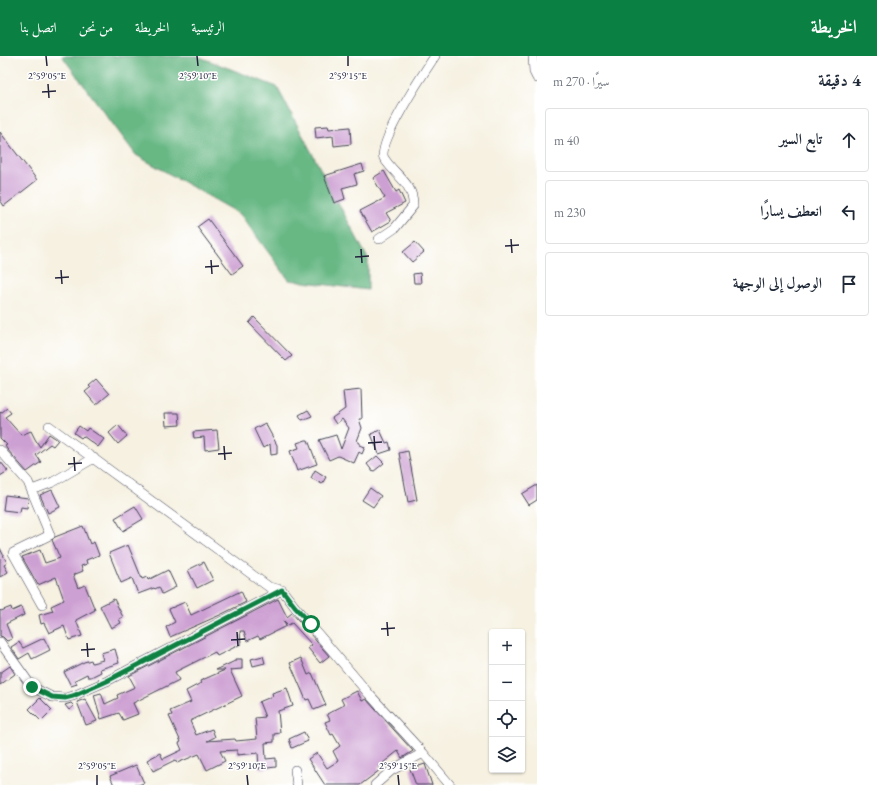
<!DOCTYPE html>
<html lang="ar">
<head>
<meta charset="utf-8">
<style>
	body { margin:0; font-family:"EB Garamond",Amiri,serif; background:#f6f6f7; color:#1f2937; direction:rtl }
	.controls { position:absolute; right:12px; bottom:12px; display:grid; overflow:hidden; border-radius:4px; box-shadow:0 1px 3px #0004 }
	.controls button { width:36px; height:36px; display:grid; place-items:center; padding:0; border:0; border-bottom:1px solid #e0e1e3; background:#fff; color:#1f2937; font:20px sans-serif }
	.stop { position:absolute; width:12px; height:12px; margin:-9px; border:3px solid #0b8043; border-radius:50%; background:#fff }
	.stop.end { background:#0b8043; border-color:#fff; box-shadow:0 1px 4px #0008 }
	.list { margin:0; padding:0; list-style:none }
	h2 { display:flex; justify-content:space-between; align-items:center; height:52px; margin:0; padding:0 16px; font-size:17px }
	h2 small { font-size:13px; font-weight:400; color:#747a83 }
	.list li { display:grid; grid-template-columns:26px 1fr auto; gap:12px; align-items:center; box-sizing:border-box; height:64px; margin:0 8px 8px; padding:0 8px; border:1px solid #e0e1e3; border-radius:4px }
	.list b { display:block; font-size:15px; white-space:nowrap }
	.list em { font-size:13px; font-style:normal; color:#747a83 }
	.icon { flex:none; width:22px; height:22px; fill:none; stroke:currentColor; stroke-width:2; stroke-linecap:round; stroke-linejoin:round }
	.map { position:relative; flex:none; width:537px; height:729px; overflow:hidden; direction:ltr }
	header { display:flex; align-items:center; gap:24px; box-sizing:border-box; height:56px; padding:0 20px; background:#0b8043; color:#fff }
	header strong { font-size:19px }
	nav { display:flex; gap:22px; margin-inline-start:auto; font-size:14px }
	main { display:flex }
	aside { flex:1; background:#fff }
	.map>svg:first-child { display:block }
	.forest { fill:#67b884; stroke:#446d60 }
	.building { fill:#cda0d3 }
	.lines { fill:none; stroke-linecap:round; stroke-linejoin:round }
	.minor-casing { stroke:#424154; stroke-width:10 }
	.minor { stroke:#fff; stroke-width:9 }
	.route { stroke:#0b8043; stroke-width:5 }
	.ticks { fill:none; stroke:#22223b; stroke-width:1.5 }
	.ticks-label { font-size:10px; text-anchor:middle; fill:#22223b; stroke:#fff; stroke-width:3; stroke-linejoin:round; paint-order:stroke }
</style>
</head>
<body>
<header>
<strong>الخريطة</strong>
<nav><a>الرئيسية</a><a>الخريطة</a><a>من نحن</a><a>اتصل بنا</a></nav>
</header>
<main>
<aside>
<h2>4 دقيقة<small>سيرًا · 270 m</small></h2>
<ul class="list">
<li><svg class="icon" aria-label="ahead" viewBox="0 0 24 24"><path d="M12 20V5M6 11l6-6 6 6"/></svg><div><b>تابع السير</b></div><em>40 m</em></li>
<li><svg class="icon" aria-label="left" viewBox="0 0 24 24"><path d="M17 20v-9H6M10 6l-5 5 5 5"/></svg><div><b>انعطف يسارًا</b></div><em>230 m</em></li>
<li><svg class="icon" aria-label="arrive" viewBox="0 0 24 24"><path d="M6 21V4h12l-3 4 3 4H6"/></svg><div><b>الوصول إلى الوجهة</b></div></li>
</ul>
</aside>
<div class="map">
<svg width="537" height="729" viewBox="0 0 537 729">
	<rect width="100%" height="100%" fill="#fff"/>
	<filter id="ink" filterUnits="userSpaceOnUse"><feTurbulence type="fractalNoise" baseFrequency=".025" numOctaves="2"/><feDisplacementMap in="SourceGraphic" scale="8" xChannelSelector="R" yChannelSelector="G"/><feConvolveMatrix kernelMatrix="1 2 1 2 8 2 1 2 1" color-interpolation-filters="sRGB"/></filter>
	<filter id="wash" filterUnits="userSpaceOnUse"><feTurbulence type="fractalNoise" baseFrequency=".012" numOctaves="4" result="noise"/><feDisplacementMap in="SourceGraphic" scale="16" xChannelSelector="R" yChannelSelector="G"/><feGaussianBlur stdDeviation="0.9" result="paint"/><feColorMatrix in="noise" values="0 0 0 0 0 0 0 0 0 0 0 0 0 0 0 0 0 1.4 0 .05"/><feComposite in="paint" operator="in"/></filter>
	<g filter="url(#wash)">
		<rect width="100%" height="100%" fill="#f6f1e1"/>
		<path class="forest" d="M62 0H197L277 31 368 203V234L289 224 240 158 136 99Z"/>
		<g id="blocks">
			<path class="building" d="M328 70 329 73 350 71 351 88 334 90 333 80 316 82 315 71Z
				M0 76 37 124 4 150 0 144Z
				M362 108 364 115 354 118 357 128 342 132 345 143 334 147 324 120Z
				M384 115 396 136 399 134 405 147 386 157 391 165 372 176 360 155 385 142 373 122Z
				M208 163 243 210 232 218 197 171Z
				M415 186 424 196 412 206 403 196Z
				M420 217 421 227H414L413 218Z
				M254 261 292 300 286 305 249 267Z
				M96 323 109 338 96 349 85 336 90 332 88 330Z
				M361 333 362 363H359L362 372 357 385 360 387V389L365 391 362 398 359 396 354 407 338 400 329 404 319 384 336 379 341 393 349 372 342 363 336 368 332 362 345 353 343 335Z
				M7 352 11 357 5 361 21 379 31 375 35 383 40 391 49 378 58 384 53 390 50 388 36 399 41 406 27 416 7 393 5 390 7 389 0 382V356L1 357Z
				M308 354 312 360 302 364 299 359Z
				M165 357H179L180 369 166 370Z
				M265 367 277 389V398L271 399 270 388 263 392 254 373Z
				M118 369 127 380 118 388 109 377Z
				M79 370 86 375 88 372 104 383 98 391 83 380 81 382 74 377Z
				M217 374 219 392 205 394 204 381 194 382 193 376Z
				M380 374 386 387 389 386 391 394 379 398 371 378Z
				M306 384H308L317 408 297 415 290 395 299 392 297 387Z
				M408 395 417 444 408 446 399 397Z
				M377 400 384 407 373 416 367 408Z
				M0 405 8 415 0 420Z
				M315 414 326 421 322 428 311 422Z
				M537 429V444L529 449 522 438Z
				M370 432 381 440 373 451 362 444Z
				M52 434 60 451 48 457 40 439Z
				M5 439 28 442 27 452 21 451 20 456 3 454Z
				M135 450 143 463 123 475 115 462Z
				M83 470 90 488 94 486 99 499 86 504 87 508 81 510 83 515 73 519 78 532 85 529 95 554 76 564 82 580 69 584 64 570 49 577 44 567 41 568 39 559 53 555 51 550 64 544 56 521 38 529 22 501 40 494 45 507 60 502 52 484 55 481Z
				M128 489 142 523 147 521 148 524 168 514 176 531 162 538 159 531 155 533 154 532 138 538 132 522 121 527 109 497Z
				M0 492 7 507 4 509 8 516 0 521Z
				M204 506 213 524 197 532 188 514Z
				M241 535 246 546 220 559 170 581 166 571 175 566 169 553 185 546 191 559Z
				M114 543 123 561 119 563 121 567 111 572 100 550Z
				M278 543 287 561 292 557 329 600 320 607 308 592 312 589 292 567 288 569 283 564 286 570 260 583 258 580 247 585 244 575H240L241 588 217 600 215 596 175 616 179 624 133 647 138 658 123 664 119 657 101 663 94 639 101 637 105 648 118 642 117 639 135 631 129 620Z
				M11 551 12 555 21 551 24 559 6 568 12 583 7 585 3 581 0 580V554L1 555Z
				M44 582 50 594 32 603 29 597 19 603 11 591 19 586 23 592Z
				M115 593 119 607 100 613 101 616 91 621H88L87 618 75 624 77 628 71 630 64 616 84 606 91 604 92 607 103 604 101 597Z
				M263 600 265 607 253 610 251 603Z
				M301 602 308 619 312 617 326 649 314 654 309 643 306 644 290 607Z
				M235 603H242V613L230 614 242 640 190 665 196 679 212 673 215 681 207 685 235 683 236 685 257 683 255 662 265 661 259 646 273 640 272 637 287 632 293 650 278 655 280 677 274 678V686L265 687 266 703 276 702V711L259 713 258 697 237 699V694L220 695 225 705 207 714 199 698 177 707 175 704 153 715 147 704 160 697 163 703 182 694 179 687 181 686 169 660 172 659 170 655 191 646 186 635 201 627 200 625 225 614H216L235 605Z
				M10 610 15 618 0 629V617Z
				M357 635 362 645 366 643 413 695 402 702 398 695 378 711 380 714 360 729H325L308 703 317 697 327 712 338 705 333 695 340 690 333 678 331 679 325 666 330 664 327 658 344 649 341 643Z
				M40 642 52 654 41 665 29 653Z
				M85 643 97 665 86 669 77 646Z
				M71 647 74 650 69 654 65 649Z
				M304 676 308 685 292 692 289 683Z
				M425 708 432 729H416L410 713Z
				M136 709 144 727 138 729H114L110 720Z"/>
		</g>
	</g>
	<g filter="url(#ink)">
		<use href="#blocks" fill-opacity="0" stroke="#424154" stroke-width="1"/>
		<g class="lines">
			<g class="minor-casing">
				<path id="minor" d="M533 0 534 16 537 22
					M379 183 395 172 413 150C414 127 395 120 384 102 376 88 425 15 435 0
					M49 370 269 531 282 534 295 551 369 638 423 697 450 729
					M0 394 28 426 50 479 13 497 42 549
					M32 434 53 426 94 402
					M0 586 32 631 52 641 65 642 73 640 107 625 282 534
					M295 714 297 729
					M375 729 392 714 423 697"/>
			</g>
			<use href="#minor" class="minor"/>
		</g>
	</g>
	<g class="lines" filter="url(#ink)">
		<path class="route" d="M32 631 52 641 65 642 73 640 107 625 282 534 295 551 311 568"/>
	</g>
	<path class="ticks" d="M46 0 47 10M197 0 198 10M348 0V10M48 28 49 42M42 36 56 35M511 183 512 197M505 190 519 189M361 193 362 207M355 201 369 200M211 204 212 218M205 211 219 210M61 214 62 228M55 222 69 221M374 380 375 394M368 387 382 386M224 390 225 404M218 398 232 397M74 401 75 415M68 408 82 407M387 566 388 580M381 573 395 572M237 576 238 590M231 584 245 583M87 587 88 601M81 594 95 593M97 719V729M247 719 248 729M398 719 399 729"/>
	<g class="ticks-label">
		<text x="47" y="23">2°59'05"E</text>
		<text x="198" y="23">2°59'10"E</text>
		<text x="348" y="23">2°59'15"E</text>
		<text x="97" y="713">2°59'05"E</text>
		<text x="247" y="713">2°59'10"E</text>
		<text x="398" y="713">2°59'15"E</text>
	</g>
</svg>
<div class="controls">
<button>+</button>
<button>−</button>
<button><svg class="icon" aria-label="locate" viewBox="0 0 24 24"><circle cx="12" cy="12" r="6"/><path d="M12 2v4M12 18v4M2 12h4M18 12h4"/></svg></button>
<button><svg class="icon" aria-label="layers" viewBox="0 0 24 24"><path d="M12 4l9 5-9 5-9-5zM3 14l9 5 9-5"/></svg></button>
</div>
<div class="stop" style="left:311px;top:568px"></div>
<div class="stop end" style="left:32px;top:631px"></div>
</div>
</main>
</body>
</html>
